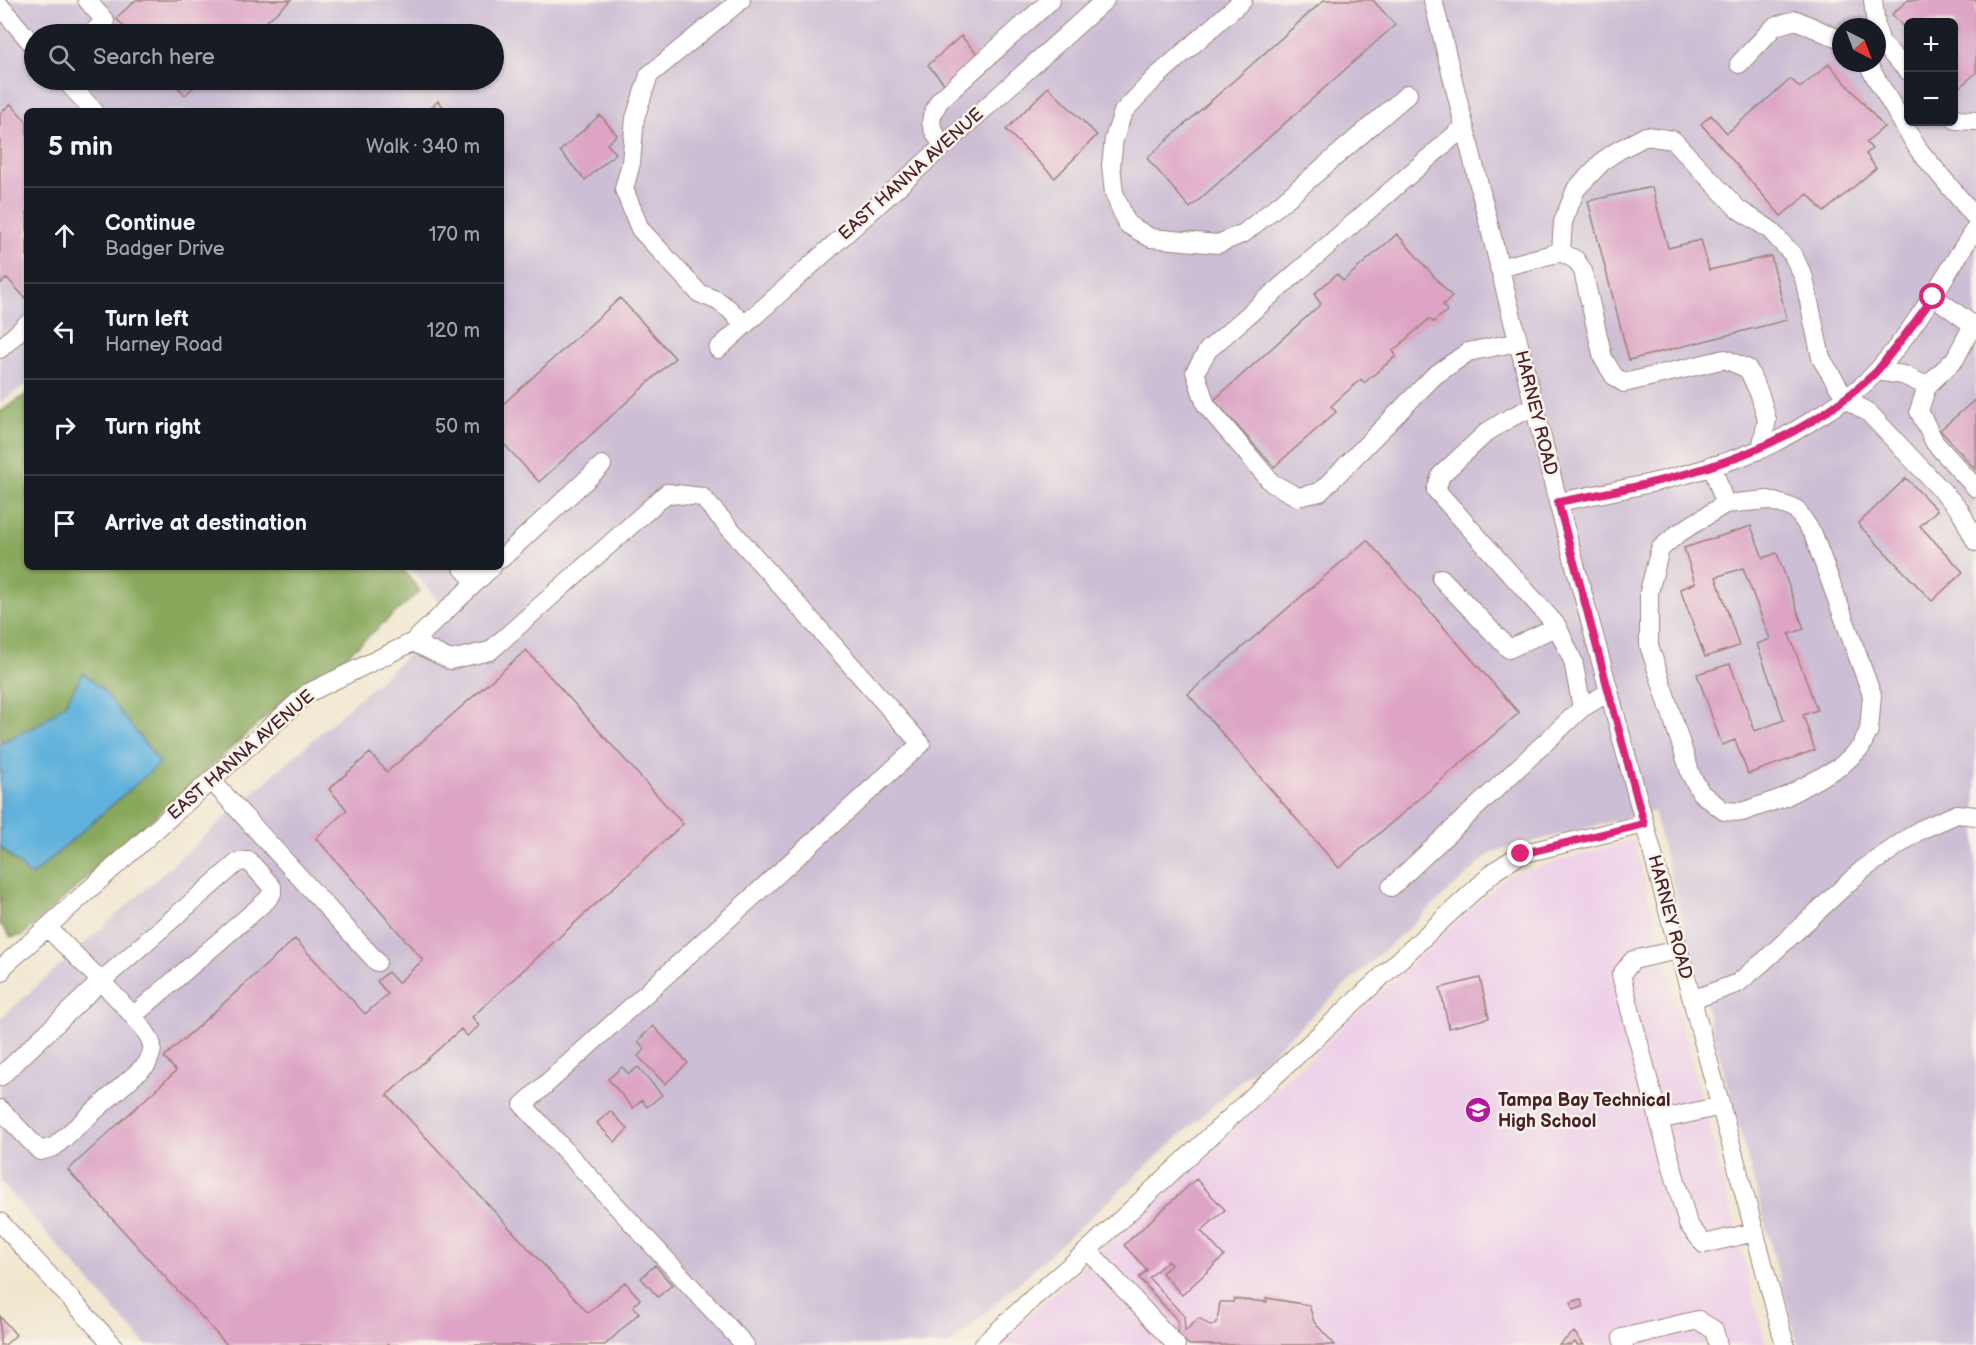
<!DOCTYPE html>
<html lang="en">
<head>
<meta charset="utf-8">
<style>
	body { margin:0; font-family:"Balsamiq Sans",sans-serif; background:#20242c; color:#f1f3f6 }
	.controls { position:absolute; right:18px; top:18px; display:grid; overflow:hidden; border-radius:9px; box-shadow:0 2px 4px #0004 }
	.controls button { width:54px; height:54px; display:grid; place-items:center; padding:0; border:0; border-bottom:2px solid #363941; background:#171b24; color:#f1f3f6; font:30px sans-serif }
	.compass { position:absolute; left:1832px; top:18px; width:54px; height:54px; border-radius:50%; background:#171b24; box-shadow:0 2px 4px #0004; rotate:138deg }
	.stop { position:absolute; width:18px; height:18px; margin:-14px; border:4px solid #db2777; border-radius:50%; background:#fff }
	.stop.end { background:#db2777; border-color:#fff; box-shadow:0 2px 6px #0008 }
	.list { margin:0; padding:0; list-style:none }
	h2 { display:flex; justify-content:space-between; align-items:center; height:78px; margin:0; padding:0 24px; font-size:26px }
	h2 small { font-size:20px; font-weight:400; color:#9ea1a6 }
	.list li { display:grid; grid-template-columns:39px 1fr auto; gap:18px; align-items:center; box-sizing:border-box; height:96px; padding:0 24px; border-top:2px solid #363941 }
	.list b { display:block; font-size:22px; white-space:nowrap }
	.list p { margin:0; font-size:20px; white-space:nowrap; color:#9ea1a6 }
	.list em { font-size:20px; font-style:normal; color:#9ea1a6 }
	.icon { flex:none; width:33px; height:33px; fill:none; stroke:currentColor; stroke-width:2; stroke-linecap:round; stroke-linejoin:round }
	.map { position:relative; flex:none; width:1976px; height:1345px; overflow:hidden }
	.search { position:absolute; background:#171b24; box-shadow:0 2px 4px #0004; left:24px; top:24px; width:480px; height:66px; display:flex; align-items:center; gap:15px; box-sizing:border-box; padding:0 21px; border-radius:33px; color:#9ea1a6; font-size:22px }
	.panel { position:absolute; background:#171b24; box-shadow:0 2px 4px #0004; left:24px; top:108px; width:480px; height:462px; border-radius:9px }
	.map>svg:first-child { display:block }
	.built { fill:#eed0e8 }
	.industrial { fill:#ccbed4; fill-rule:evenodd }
	.forest { fill:#88a85c; stroke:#696444; stroke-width:1.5 }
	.water { fill:#61b2dc; stroke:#566884; stroke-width:1.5 }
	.building { fill:#dda4c5 }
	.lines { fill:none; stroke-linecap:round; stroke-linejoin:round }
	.minor-casing { stroke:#9e837d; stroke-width:20 }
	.minor { stroke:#fff; stroke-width:18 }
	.route { stroke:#db2777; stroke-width:8 }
	.labels { text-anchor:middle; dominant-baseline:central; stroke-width:5; stroke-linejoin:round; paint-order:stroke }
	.street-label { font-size:18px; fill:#4a1f2b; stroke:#f7f3e8 }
	.poi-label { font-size:18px; font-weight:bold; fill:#4a1f2b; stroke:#f7f3e8; text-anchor:start }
</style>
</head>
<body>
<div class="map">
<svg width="1976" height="1345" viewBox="0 0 1976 1345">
	<rect width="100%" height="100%" fill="#f7f3e8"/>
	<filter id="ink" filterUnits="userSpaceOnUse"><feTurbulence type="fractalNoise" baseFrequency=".0167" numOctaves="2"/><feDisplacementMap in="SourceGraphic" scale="12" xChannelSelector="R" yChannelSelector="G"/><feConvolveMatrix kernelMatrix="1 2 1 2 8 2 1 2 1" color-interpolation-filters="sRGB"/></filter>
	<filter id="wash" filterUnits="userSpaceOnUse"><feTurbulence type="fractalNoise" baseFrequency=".008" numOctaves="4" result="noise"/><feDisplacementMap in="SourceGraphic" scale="24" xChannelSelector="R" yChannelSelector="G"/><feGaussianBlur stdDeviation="1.35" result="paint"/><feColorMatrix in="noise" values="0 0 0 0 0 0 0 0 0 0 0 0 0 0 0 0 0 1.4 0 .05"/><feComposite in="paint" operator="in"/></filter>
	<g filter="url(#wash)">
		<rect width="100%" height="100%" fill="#f1e7cf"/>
		<path class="built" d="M1634 840 1766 1345H997L1508 875Z"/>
		<path class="industrial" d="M0 0H1976V1345H1798L1653 811 1492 852 950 1345H146L0 1181V1019L450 617 411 567H501V111H27V384L0 402ZM1908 22H1954V122H1908ZM1841 27H1877V63H1841ZM34 34H494V80H34Z"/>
		<path class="forest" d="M27 394V567H401L420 591 328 672 301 685 22 936 11 937 0 924V846L31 876 160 763 102 689 83 674 66 703 38 725 0 743V412Z"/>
		<path class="water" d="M83 673 102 689 160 763 31 876 0 846V743L38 725 66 703Z"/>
		<g id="blocks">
			<path class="building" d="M136 0H291L252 34H131L116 18Z
				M1324 0H1373L1395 25 1190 208 1147 158Z
				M1908 0H1976V73L1959 88 1954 82V22H1908V32L1892 14Z
				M961 36 980 57 947 87 928 65Z
				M1829 64 1884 127 1866 142 1872 149 1866 154 1876 168 1824 212 1808 194 1781 216 1701 124 1711 115 1727 133 1791 79 1800 88Z
				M171 80H202L185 95Z
				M1048 87 1097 135 1055 178 1006 130Z
				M438 101 447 111H428Z
				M11 104 27 122V300L7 278 0 284V113Z
				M600 115 617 135 607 144 616 153 585 180 560 151Z
				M1652 187 1668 248 1701 240 1709 270 1771 256 1787 320 1629 360 1588 201Z
				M1397 234 1452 297 1443 305 1447 311 1433 322 1429 319 1393 351 1396 356 1364 383 1361 379 1331 406 1336 412 1274 467 1214 400 1321 304 1314 294 1337 274 1343 281Z
				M620 298 675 358 539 482 501 441V406Z
				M1976 399V470L1940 430Z
				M1906 478 1937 510 1920 526 1963 572 1932 601 1858 524Z
				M1751 526 1763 558 1777 553 1804 629 1789 634 1817 710 1803 715 1815 750 1748 774 1735 740 1722 745 1697 674 1730 664 1755 731 1784 720 1757 644 1770 639 1743 568 1716 577 1739 646 1705 657 1680 589 1695 583 1684 548Z
				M1367 540 1519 713 1339 868 1188 694Z
				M526 650 683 824 472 1017 479 1026 467 1036 461 1029 387 1095 588 1313 625 1282 640 1299 633 1306 639 1313 605 1345H227L68 1170 176 1071 164 1057 295 939 365 1014 388 994 377 981 388 972 398 983 423 960 316 838 347 810 329 789 370 753 387 772Z
				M1480 978 1489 1018 1449 1028 1440 988Z
				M653 1026 688 1063 665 1084 638 1056 645 1049 638 1041Z
				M622 1067 629 1074 638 1067 662 1095 647 1107 642 1100 633 1108 608 1079Z
				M610 1111 628 1129 615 1142 597 1123Z
				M1196 1179 1225 1210 1201 1231 1224 1256 1182 1295 1162 1273 1171 1265 1167 1261 1149 1278 1184 1316 1185 1331 1199 1318 1211 1326 1217 1322 1220 1302H1233L1234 1299 1267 1302 1266 1298 1309 1305 1314 1322 1335 1345H1189L1178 1334V1321L1139 1278 1147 1270 1124 1245Z
				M655 1265 672 1285 658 1297 641 1278Z
				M1581 1299 1583 1307 1573 1310 1571 1302Z
				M0 1316 16 1335 5 1345H0Z
				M1574 1332 1584 1345H1577L1575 1342 1571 1345H1559Z"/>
		</g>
	</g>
	<g filter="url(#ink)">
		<use href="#blocks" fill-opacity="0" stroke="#9e837d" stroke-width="1.5"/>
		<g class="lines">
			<g class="minor-casing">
				<path id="minor" d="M87 0 105 21 91 34
					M741 0 649 75 635 118 631 163 624 189 640 229 699 293 718 301 729 309 745 325
					M1243 0 1155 78 1123 112 1114 139 1111 165 1114 193 1127 224 1151 238 1218 244 1244 233 1284 201 1408 94
					M1433 0 1558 502 1785 1345
					M1873 0 1876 27
					M0 6 34 46
					M1877 30 1881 43 1908 71
					M1867 63 1918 149 1976 218
					M1739 64 1775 26 1796 20 1841 40
					M65 80 94 111
					M1954 117 1956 120 1976 121
					M1464 127 1208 350 1195 372 1206 405 1272 483 1298 497 1320 492 1434 376 1468 352 1518 342
					M943 145C929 127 927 120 940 100L1051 0
					M1561 252 1563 222 1576 189 1604 160 1619 150 1646 136 1673 140 1738 209 1769 229 1793 255 1804 278 1821 358 1846 399 1869 413 1960 510 1976 542
					M1499 268 1561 252 1576 260 1583 271 1603 358 1614 376 1624 383 1725 359 1748 369 1760 395 1767 420 1761 449
					M0 349 27 324
					M718 349 1105 0
					M1877 371 1903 375 1927 386 1919 411 1935 443 1976 488
					M1927 386 1955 359 1973 325 1933 296
					M1534 406 1508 419 1487 432 1441 475 1436 490 1557 626 1573 661 1582 708 1609 692
					M1712 465 1725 504 1676 535 1660 549 1649 592V645L1691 775 1701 793 1724 811 1742 812 1785 797 1841 766 1861 747 1869 730 1872 695 1813 534 1796 509 1768 500 1725 504
					M1558 502C1626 489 1696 476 1761 449 1783 439 1804 426 1824 413 1843 401 1863 387 1878 370 1916 327 1945 276 1976 227
					M501 559 602 465
					M462 567 476 582
					M1441 578 1509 649 1557 626
					M413 642 450 660 490 651 667 493 702 497 921 744 523 1105 745 1345
					M211 780 377 962
					M1391 887 1582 708
					M0 973 4 966 308 693 413 642 492 567
					M1692 1000 1738 983 1763 962 1862 870 1920 830 1957 814 1976 816
					M0 1077 100 982 238 862 249 861 272 887V893L267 900 133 1016
					M1721 1106 1659 1120 1688 1224 1704 1244 1755 1232
					M0 1109 40 1151 54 1147 147 1064C149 1059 153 1051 152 1046 151 1026 65 946 47 927
					M1659 1120 1621 975 1633 960 1678 950
					M0 1222 113 1345
					M1088 1250 1176 1345
					M983 1345 1034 1297 1088 1250 1496 870 1521 854 1644 824
					M1624 1345 1622 1338 1698 1320 1714 1330 1718 1345"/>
			</g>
			<use href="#minor" class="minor"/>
		</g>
	</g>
	<g class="lines" filter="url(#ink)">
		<path class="route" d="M1521 854 1644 824 1558 502C1672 481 1788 456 1875 373 1882 366 1888 356 1895 348 1908 331 1921 315 1933 297"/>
	</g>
	<defs>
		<g id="school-disc" transform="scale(1.35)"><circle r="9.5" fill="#b5179e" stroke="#f7f3e8"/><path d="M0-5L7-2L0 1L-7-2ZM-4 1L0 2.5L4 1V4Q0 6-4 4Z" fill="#fff"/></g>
	</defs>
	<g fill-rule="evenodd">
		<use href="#school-disc" x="1478" y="1110"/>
	</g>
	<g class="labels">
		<g class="street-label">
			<text transform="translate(911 174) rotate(-42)">EAST HANNA AVENUE</text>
			<text transform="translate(1536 413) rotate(76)">HARNEY ROAD</text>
			<text transform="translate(241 755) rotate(-41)">EAST HANNA AVENUE</text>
			<text transform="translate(1670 917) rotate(75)">HARNEY ROAD</text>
		</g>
		<g class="poi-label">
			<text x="1498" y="1100">Tampa Bay Technical<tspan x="1498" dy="21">High School</tspan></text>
		</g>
	</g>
</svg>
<div class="controls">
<button>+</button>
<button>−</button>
</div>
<svg class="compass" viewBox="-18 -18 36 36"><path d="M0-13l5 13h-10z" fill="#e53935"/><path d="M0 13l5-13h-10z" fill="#9ea1a6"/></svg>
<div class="stop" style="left:1933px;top:297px"></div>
<div class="stop end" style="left:1521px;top:854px"></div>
<div class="search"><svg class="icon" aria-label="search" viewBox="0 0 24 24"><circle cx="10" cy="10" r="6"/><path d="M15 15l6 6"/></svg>Search here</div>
<section class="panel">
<h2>5 min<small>Walk · 340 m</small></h2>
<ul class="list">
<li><svg class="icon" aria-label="ahead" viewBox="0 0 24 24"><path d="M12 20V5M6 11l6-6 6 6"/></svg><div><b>Continue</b><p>Badger Drive</p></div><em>170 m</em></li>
<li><svg class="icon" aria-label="left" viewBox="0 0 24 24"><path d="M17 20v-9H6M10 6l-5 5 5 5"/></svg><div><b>Turn left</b><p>Harney Road</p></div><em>120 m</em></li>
<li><svg class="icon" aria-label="right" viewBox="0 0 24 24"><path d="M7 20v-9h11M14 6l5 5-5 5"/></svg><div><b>Turn right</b></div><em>50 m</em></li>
<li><svg class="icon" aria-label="arrive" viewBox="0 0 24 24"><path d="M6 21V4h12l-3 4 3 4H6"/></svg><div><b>Arrive at destination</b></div></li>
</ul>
</section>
</div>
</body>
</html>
